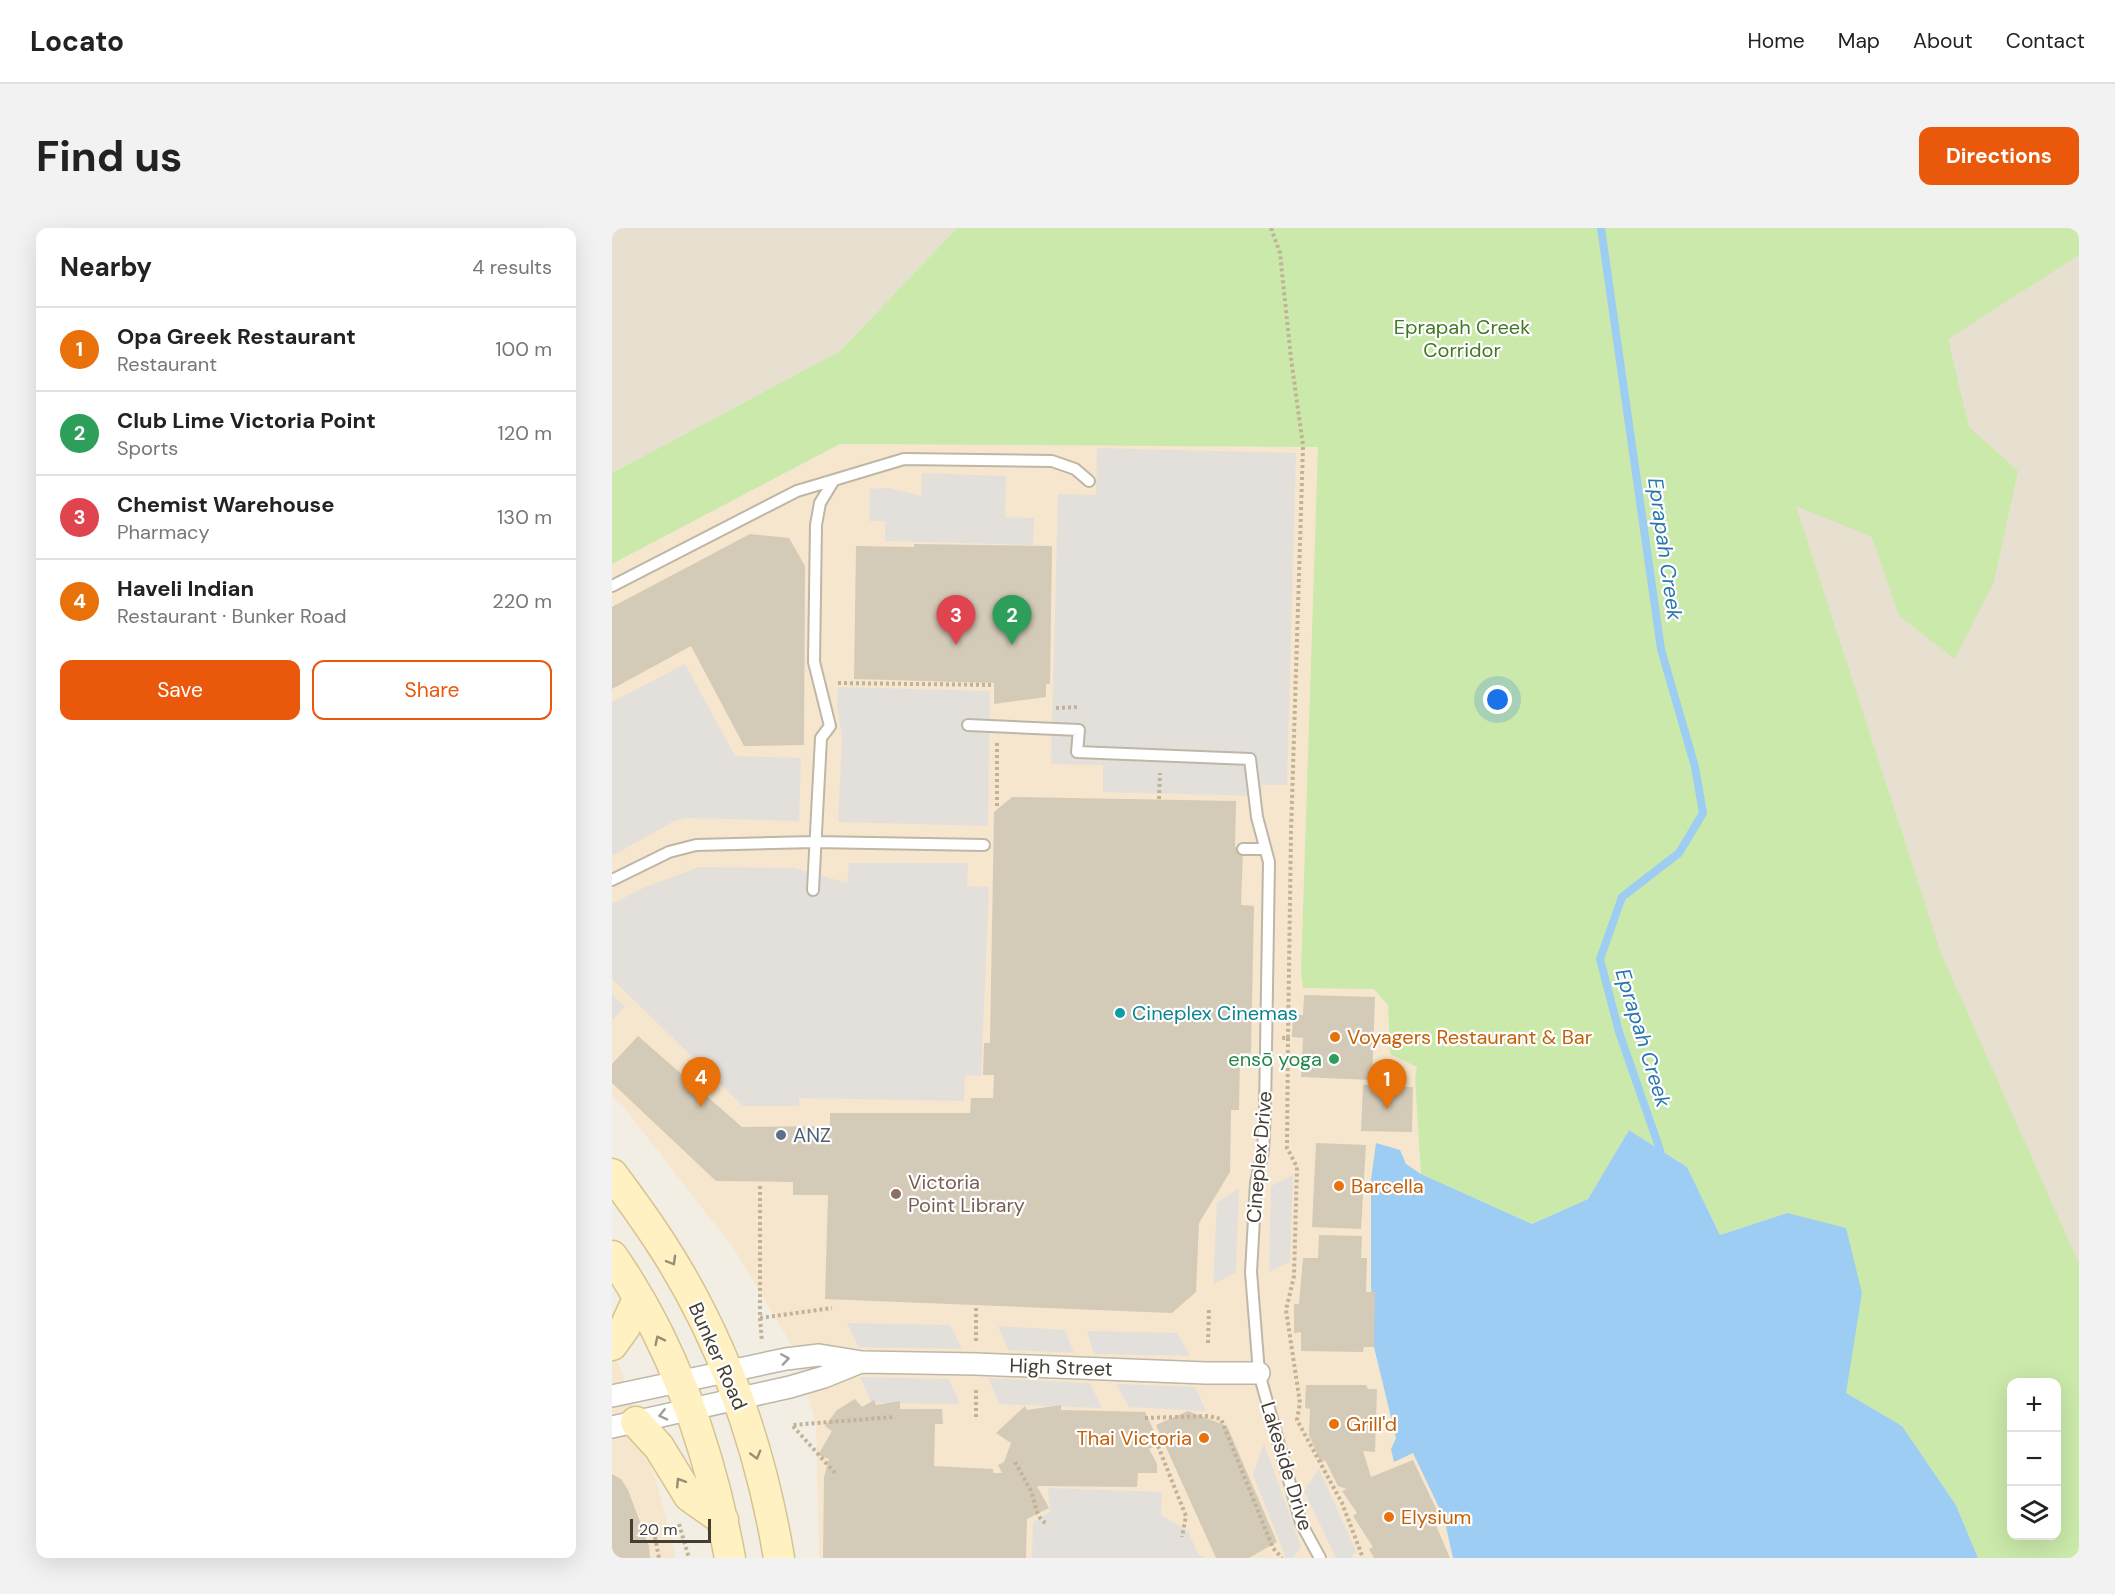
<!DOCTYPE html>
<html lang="en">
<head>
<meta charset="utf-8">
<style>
	body { margin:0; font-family:"DM Sans",sans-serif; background:#f2f2f2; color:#222 }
	.controls { position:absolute; right:18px; bottom:18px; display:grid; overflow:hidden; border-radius:12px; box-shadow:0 6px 24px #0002 }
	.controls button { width:54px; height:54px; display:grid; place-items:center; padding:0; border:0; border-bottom:2px solid #e0e0e0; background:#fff; color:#222; font:30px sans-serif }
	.scale { position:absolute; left:18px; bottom:15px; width:81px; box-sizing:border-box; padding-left:6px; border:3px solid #443e33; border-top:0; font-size:16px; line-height:21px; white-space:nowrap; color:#443e33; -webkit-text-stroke:4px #fff; paint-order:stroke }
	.you { position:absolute; left:886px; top:472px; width:21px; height:21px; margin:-15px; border:4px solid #fff; border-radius:50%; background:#1a73e8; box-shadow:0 0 0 9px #1a73e833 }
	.badge { display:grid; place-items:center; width:39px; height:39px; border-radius:50%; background:#ea580c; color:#fff; font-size:20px; font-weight:700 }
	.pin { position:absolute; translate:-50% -50px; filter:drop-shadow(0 2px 3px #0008) }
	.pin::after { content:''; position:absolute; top:32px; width:21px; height:18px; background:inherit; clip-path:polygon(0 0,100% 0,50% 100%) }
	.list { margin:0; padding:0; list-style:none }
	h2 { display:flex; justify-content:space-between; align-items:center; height:78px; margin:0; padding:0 24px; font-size:26px }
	h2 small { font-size:20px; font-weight:400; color:#767676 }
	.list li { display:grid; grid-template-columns:39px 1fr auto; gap:18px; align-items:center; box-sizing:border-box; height:84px; padding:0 24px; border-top:2px solid #e0e0e0 }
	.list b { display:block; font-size:22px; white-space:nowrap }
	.list p { margin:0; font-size:20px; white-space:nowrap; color:#767676 }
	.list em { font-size:20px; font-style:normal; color:#767676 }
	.actions { display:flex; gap:12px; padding:18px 24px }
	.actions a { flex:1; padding:14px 0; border:2px solid #ea580c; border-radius:12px; text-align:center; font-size:21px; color:#ea580c }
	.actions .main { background:#ea580c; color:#fff }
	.icon { flex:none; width:33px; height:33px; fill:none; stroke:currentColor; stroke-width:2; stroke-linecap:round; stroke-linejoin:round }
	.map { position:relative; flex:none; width:1467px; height:1330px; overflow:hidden; border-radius:12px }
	header { display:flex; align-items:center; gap:36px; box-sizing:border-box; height:84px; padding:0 30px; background:#fff; border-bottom:2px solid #e0e0e0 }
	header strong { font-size:28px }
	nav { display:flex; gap:33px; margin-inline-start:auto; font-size:21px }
	.intro { display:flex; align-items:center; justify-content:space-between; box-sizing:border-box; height:144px; padding:0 36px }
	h1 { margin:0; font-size:42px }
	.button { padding:15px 27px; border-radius:12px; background:#ea580c; color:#fff; font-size:21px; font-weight:700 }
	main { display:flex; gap:36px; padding:0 36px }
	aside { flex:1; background:#fff; border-radius:12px; box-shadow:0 6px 24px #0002 }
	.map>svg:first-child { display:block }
	.residential { fill:#e7e0d1 }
	.commercial { fill:#f6e6cd }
	.green { fill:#cbe9aa; fill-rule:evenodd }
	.parking { fill:#e3e0dc }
	.water { fill:#9dcdf2 }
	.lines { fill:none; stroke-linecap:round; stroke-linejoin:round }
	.stream { stroke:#9dcdf2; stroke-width:8 }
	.building { fill:#d4cab8 }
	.service-casing { stroke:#beb6a6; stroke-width:14 }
	.minor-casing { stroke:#beb6a6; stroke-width:24 }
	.secondary-casing { stroke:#d4c491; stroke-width:33 }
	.path { stroke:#c0b397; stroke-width:4; stroke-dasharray:3 3; stroke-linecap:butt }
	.service { stroke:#fff; stroke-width:10 }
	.minor { stroke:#fff; stroke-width:21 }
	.secondary { stroke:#fff1c1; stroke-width:30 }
	.oneway { stroke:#988f73 }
	.oneway2 { stroke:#a29e99 }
	.culture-dot { fill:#0f9aa8; stroke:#fff; stroke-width:2 }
	.food-dot { fill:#e8710a; stroke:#fff; stroke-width:2 }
	.leisure-dot { fill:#2e9e5b; stroke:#fff; stroke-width:2 }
	.service-dot { fill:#5c6f8a; stroke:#fff; stroke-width:2 }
	.education-dot { fill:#8d6e63; stroke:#fff; stroke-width:2 }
	.labels { text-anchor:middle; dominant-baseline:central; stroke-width:4.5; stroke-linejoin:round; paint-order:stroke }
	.park-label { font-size:20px; fill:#427825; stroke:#fff }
	.culture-label { font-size:20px; fill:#0d838f; stroke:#fff; text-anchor:start }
	.food-label { font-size:20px; fill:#c56008; stroke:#fff; text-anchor:start }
	.leisure-label { font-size:20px; fill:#27864d; stroke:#fff; text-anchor:end }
	.service-label { font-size:20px; fill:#4e5e75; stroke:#fff; text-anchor:start }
	.street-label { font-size:20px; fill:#443e33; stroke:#fff }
	.education-label { font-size:20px; fill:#785e54; stroke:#fff; text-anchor:start }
	.water-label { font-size:21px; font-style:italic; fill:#2a76b3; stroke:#fff }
</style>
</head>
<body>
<header>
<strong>Locato</strong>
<nav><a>Home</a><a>Map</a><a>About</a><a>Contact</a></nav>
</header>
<div class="intro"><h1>Find us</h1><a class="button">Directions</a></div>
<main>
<aside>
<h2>Nearby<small>4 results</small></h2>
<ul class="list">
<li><span class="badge" style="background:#e8710a">1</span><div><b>Opa Greek Restaurant</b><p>Restaurant</p></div><em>100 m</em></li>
<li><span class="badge" style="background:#2e9e5b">2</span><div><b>Club Lime Victoria Point</b><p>Sports</p></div><em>120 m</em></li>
<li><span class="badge" style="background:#e0444e">3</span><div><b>Chemist Warehouse</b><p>Pharmacy</p></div><em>130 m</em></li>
<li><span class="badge" style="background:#e8710a">4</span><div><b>Haveli Indian</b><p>Restaurant · Bunker Road</p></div><em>220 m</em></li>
</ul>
<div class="actions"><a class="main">Save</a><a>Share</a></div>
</aside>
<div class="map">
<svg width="1467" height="1330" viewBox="0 0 1467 1330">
	<rect width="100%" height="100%" fill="#f2eee3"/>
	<path class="residential" d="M0 0H345L228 123 0 245Z
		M1467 0V1072L1094 252Z"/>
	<path class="commercial" d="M228 216 707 219 809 815 803 850 809 946 801 1225 832 1290 841 1330H207L204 1196 184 1124 122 1021 11 878 0 868V336Z
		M0 1125 9 1141 47 1263 64 1330H0Z"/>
	<path class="green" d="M345 0H1467V27L1336 111 1357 199 1406 243 1382 354 1343 431 1287 388 1260 309 1184 278 1329 725 1467 1036V1330H1366L1344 1277 1290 1198 1233 1165 1250 1065 1175 985 1108 1007 1075 939 1017 902 976 971 920 996 809 946 803 850 805 839 778 826 776 777 762 761 691 760 689 744 706 219 228 216 0 336V245L228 123ZM1400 1154H1444V1308H1400Z"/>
	<path class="parking" d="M485 220 684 225 675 557H650V568L491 564V537L439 536 446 266 484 267Z
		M310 245 394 248 393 289 422 290 421 317 273 313V293H257L258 261 278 260 309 268Z
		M73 436 123 528 189 530 187 593 76 590 62 593 0 628V474Z
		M226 459 378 463 376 598 226 594 230 510 225 478Z
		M237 635H356L355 658 377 659 369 848 353 847 352 873 187 870V878H131L0 751V676L31 660 87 639 183 640 235 655Z
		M0 766 13 779 0 792Z
		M681 947 678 1034 657 1044 659 958Z
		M627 960 624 1044 601 1057 605 975Z
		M235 1095 338 1097 350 1121 247 1119Z
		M386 1098 453 1102 462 1125 396 1122Z
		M475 1103 565 1105 578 1128 482 1126Z
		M248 1149 337 1151 348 1176 260 1175Z
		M376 1150 478 1155 490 1180 388 1176Z
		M504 1156 583 1159 594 1183 517 1179Z
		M652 1216 689 1318 681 1330H674L641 1246Z
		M707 1241 744 1323 739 1330H724L692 1263Z
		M436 1260 550 1264 549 1287 576 1303 586 1326 593 1330H420L421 1294 438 1284Z"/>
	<path class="water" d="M1017 902 1075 939 1108 1007 1175 985 1234 1000 1250 1065 1234 1165 1290 1198 1344 1277 1366 1330H841L832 1290 801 1225 782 1234 779 1221 784 1210 762 1119 759 1056V952L764 915 788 922 794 936 809 946 920 996 976 971Z"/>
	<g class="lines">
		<path class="stream" d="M989 0 1049 421 1083 539 1091 585 1067 625 1010 669 988 731 1007 804 1048 922 1049 932"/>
	</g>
	<path class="building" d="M138 306 177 310 193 338 192 517 132 518 79 418 0 461V379Z
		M302 316 440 318 438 456H434V469L382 476V455L242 451 244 318 302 319Z
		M400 569 624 573 623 619 631 620 629 677 642 678 639 825H628L627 882H619L618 944 587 995 584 1064 560 1085 213 1071 216 967H181V954L104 953 0 855V836L26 808 130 899 218 898V885H358L359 870H381L382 847H371L372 815H378L382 584Z
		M692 767 763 769 760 852 689 849 691 810 680 809 681 787H691Z
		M751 857 801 859 800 904 749 903Z
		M704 915 754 917 749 1001 700 999Z
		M707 1007 750 1008 749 1030H755L754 1064H763L762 1119H752L751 1124 689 1123V1104L682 1105V1076H687L691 1030H706Z
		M694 1157H754L756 1161H765L763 1224 751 1223 759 1249 801 1232 829 1291 823 1295 838 1330H762L757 1321 761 1319 741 1288 745 1285 730 1263 735 1261 726 1258 713 1232 709 1235 697 1207 698 1181 693 1180Z
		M243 1171 250 1179 262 1172 264 1177 288 1173V1181H330L331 1196H323L322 1238 381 1241V1245H390L386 1237 392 1234 399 1215 384 1205 413 1178 415 1182 449 1177V1182L533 1184 548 1216 537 1221 545 1236V1245H526L525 1259 425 1258 437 1280 415 1291 414 1330H211L212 1249 217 1231 206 1227 220 1203 213 1198 225 1182Z
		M576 1183 615 1198 665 1314 637 1330H604L544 1197Z
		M0 1246 9 1251 16 1262 37 1318 38 1330H0Z"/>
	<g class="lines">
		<g class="service-casing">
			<path id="service" d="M0 358 185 263 222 252
				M356 497 467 502 465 524 638 531 645 589 657 634 653 884 651 923 644 955 639 1044 647 1145 689 1295 708 1330
				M631 621H652
				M0 652 57 624 84 617 202 614 372 617
				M201 662 209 510 218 498 202 434 204 297 208 275 222 252 292 231 440 233 463 241 477 253"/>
		</g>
		<g class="minor-casing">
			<path id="minor" d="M0 1168 174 1131 207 1127 250 1134 364 1136 594 1145H647
				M0 1199 178 1159 212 1149 249 1134"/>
		</g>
		<g class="secondary-casing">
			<path id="secondary" d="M0 946C18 970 36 995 52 1020 112 1114 149 1221 167 1330
				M0 1028C62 1116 98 1224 118 1330
				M0 1117 13 1099 26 1071
				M24 1194 47 1219 77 1268 111 1292"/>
		</g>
		<path class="path" d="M659 0 668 25 679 130 691 218 679 604 676 810H670
			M226 455 382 457
			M444 480 468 479
			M385 515V581
			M547 571 548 545
			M676 810 675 920 685 939 682 1048 674 1082 688 1175 685 1192 730 1275 751 1330
			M148 958V1090L150 1114
			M148 1090 220 1080
			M364 1113V1077
			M596 1115 597 1079
			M364 1189V1162
			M533 1190 597 1188 609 1191 661 1320 670 1330
			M546 1218 574 1288 570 1309
			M403 1234C408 1243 413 1252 418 1261 424 1273 422 1289 435 1296
			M223 1245 180 1197 282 1189
			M67 1296 77 1330
			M43 1309 47 1330"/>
		<use href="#service" class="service"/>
		<use href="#minor" class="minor"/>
		<use href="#secondary" class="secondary"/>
	</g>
	<defs><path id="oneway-chevron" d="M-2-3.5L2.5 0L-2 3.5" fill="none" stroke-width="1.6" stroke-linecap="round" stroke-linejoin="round" transform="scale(1.5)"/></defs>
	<g class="oneway">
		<use href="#oneway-chevron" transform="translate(60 1033) rotate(60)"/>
		<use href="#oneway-chevron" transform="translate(47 1112) rotate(-116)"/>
		<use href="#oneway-chevron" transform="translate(144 1227) rotate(74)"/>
		<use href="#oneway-chevron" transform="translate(68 1254) rotate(-122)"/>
	</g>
	<g class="oneway2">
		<use href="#oneway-chevron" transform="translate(173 1131) rotate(-9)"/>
		<use href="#oneway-chevron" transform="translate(51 1187) rotate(167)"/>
	</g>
	<circle class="culture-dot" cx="508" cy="785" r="6"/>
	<g class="food-dot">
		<circle cx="723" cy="809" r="6"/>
		<circle cx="727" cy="958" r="6"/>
		<circle cx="722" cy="1196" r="6"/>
		<circle cx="592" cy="1210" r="6"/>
		<circle cx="777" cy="1289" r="6"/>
	</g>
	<circle class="leisure-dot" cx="722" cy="831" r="6"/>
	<circle class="service-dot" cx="169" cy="907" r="6"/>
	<circle class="education-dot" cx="284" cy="966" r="6"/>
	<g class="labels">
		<g class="park-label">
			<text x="850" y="99">Eprapah Creek<tspan x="850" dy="23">Corridor</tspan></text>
		</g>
		<g class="culture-label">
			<text x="520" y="785">Cineplex Cinemas</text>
		</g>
		<g class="food-label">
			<text x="735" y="809">Voyagers Restaurant &amp; Bar</text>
			<text x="739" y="958">Barcella</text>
			<text x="734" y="1196">Grill'd</text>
			<text x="580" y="1210" text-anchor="end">Thai Victoria</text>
			<text x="789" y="1289">Elysium</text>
		</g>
		<g class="leisure-label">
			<text x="710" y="831">ensō yoga</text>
		</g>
		<g class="service-label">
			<text x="181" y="907">ANZ</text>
		</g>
		<g class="street-label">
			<text transform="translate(647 929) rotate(-85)">Cineplex Drive</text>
			<text transform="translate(106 1128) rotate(66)">Bunker Road</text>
			<text transform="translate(449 1139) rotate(2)">High Street</text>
			<text transform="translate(675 1238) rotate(73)">Lakeside Drive</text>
		</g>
		<g class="education-label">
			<text x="296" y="954">Victoria<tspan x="296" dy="23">Point Library</tspan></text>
		</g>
		<g class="water-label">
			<text transform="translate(1053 321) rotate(82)">Eprapah Creek</text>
			<text transform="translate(1031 810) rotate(73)">Eprapah Creek</text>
		</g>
	</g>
</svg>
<div class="controls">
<button>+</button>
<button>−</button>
<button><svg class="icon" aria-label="layers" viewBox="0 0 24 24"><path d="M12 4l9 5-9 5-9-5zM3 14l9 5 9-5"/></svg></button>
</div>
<div class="scale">20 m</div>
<div class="you"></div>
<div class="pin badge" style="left:775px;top:881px;background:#e8710a">1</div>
<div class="pin badge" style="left:400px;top:417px;background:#2e9e5b">2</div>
<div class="pin badge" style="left:344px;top:417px;background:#e0444e">3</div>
<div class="pin badge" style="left:89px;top:879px;background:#e8710a">4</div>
</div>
</main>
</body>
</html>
